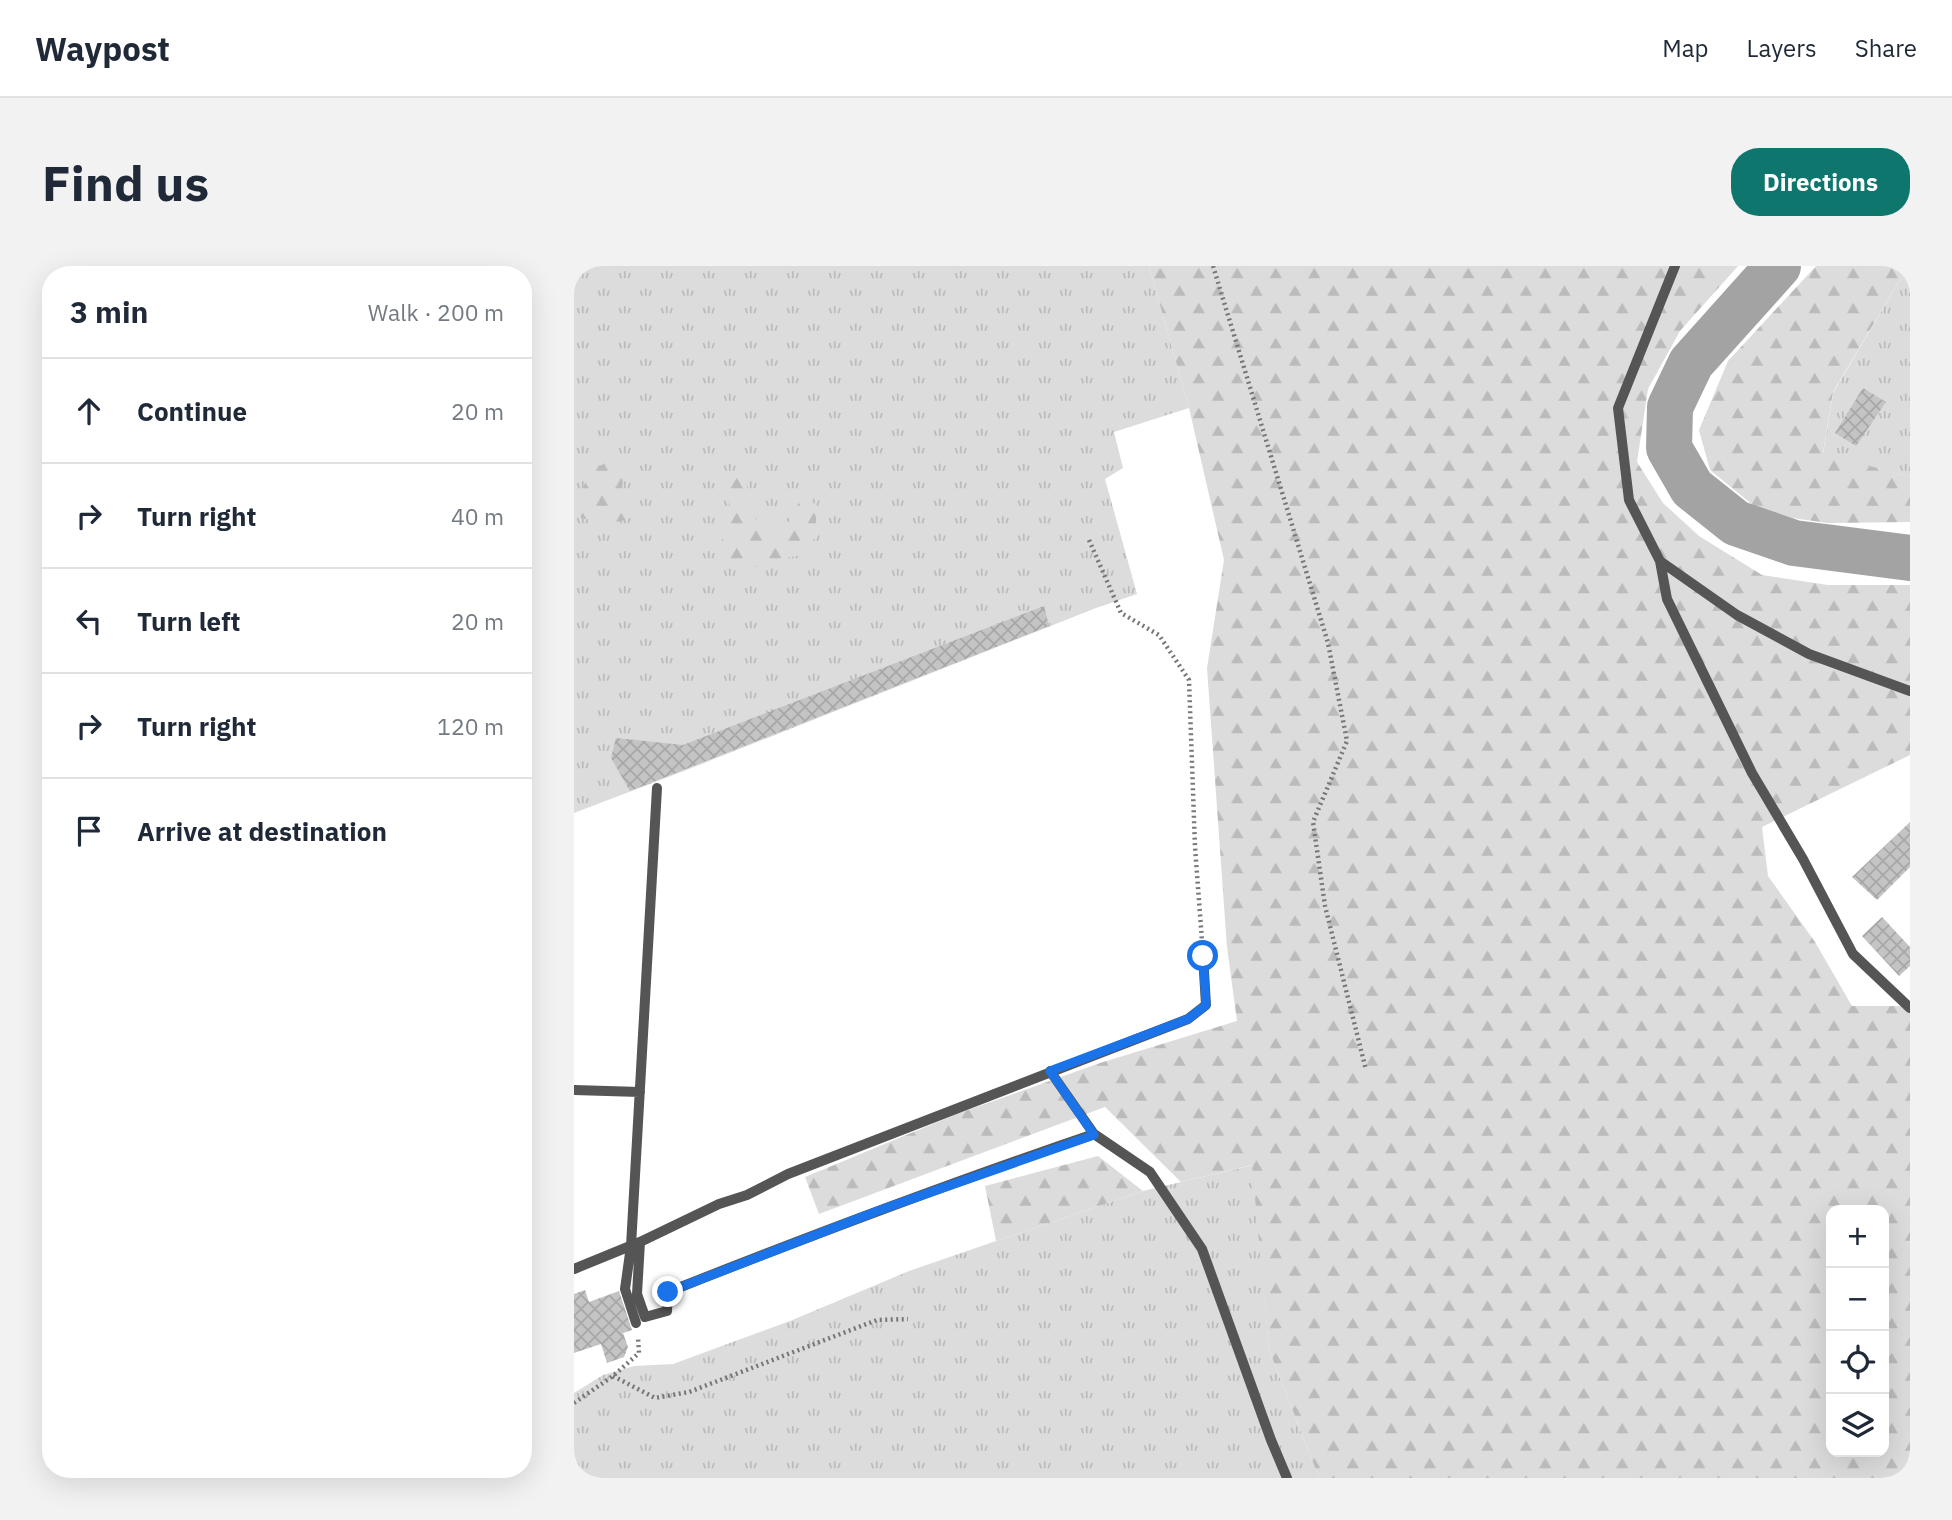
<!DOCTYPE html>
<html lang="en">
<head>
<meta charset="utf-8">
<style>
	body { margin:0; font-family:"IBM Plex Sans",sans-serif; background:#f2f2f3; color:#1f2937 }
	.controls { position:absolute; right:21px; bottom:21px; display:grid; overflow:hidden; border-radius:14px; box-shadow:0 7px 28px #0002 }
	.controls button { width:63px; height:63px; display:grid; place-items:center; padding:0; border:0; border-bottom:2px solid #e0e1e3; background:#fff; color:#1f2937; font:35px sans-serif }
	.stop { position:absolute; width:21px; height:21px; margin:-16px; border:5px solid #1a73e8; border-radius:50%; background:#fff }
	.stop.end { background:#1a73e8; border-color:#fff; box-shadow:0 2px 7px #0008 }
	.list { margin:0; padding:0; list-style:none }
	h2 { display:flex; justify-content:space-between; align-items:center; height:91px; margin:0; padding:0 28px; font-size:30px }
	h2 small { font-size:23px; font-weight:400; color:#747a83 }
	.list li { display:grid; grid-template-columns:46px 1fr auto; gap:21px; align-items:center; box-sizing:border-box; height:105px; padding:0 28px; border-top:2px solid #e0e1e3 }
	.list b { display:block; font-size:26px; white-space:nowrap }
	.list em { font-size:23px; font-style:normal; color:#747a83 }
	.icon { flex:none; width:38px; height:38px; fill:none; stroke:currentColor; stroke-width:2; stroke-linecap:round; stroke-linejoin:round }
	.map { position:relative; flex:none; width:1336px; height:1212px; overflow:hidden; border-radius:28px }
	header { display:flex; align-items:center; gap:42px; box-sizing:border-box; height:98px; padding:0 35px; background:#fff; border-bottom:2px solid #e0e1e3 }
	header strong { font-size:33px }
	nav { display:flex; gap:38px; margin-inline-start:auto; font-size:24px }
	.intro { display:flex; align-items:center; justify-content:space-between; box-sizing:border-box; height:168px; padding:0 42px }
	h1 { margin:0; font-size:49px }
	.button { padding:18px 32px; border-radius:28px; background:#0f766e; color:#fff; font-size:24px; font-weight:700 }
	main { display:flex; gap:42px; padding:0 42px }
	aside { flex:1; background:#fff; border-radius:28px; box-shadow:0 7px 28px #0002 }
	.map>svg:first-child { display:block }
	.grass { fill:url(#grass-tufts) }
	.forest { fill:url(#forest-firs); fill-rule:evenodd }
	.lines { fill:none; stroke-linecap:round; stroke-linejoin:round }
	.river { stroke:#a3a3a3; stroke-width:46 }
	.building { fill:url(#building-cross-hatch) }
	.path { stroke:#777; stroke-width:4.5; stroke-dasharray:2 3.5; stroke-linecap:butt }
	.service { stroke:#555; stroke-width:10 }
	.route { stroke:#1a73e8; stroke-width:9 }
</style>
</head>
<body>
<header>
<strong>Waypost</strong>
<nav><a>Map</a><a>Layers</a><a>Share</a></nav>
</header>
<div class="intro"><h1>Find us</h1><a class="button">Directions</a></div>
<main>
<aside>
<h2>3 min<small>Walk · 200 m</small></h2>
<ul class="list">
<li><svg class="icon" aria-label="ahead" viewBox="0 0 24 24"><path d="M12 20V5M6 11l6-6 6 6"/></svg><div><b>Continue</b></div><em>20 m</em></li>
<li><svg class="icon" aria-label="right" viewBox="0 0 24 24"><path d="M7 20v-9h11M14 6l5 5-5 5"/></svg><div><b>Turn right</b></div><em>40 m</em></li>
<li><svg class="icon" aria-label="left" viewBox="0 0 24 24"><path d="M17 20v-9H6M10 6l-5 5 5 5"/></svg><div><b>Turn left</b></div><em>20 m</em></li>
<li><svg class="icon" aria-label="right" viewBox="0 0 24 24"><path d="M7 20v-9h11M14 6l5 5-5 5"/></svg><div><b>Turn right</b></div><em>120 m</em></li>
<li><svg class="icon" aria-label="arrive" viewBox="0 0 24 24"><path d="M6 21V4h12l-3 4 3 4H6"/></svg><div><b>Arrive at destination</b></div></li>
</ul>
</aside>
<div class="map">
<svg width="1336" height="1212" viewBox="0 0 1336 1212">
	<defs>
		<pattern id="grass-tufts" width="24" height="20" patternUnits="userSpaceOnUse" patternTransform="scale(1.75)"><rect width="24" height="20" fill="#dcdcdc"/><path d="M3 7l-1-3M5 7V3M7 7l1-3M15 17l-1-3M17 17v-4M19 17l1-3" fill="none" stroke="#bbb"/></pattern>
		<pattern id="forest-firs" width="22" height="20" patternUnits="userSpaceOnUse" patternTransform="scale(1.75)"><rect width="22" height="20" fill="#dcdcdc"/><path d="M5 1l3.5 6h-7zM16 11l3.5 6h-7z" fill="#bbb"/></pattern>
		<pattern id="building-cross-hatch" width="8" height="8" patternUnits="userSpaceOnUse" patternTransform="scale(1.75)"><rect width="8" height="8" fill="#c4c4c4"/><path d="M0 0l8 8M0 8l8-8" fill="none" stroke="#a7a7a7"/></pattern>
	</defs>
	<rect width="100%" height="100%" fill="#fff"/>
	<path class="grass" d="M0 0H575L615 142 540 166 549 202 531 213 563 328 522 342 110 505 0 547Z
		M1334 0H1336V211L1249 188 1259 127Z
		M679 899 695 1084 745 1212H0V1127L29 1109 60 1100 99 1098 216 1055 335 1005 422 975 569 925Z"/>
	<path class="forest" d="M575 0H1164L1106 65 1074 123 1063 196 1089 237 1125 270 1188 309 1254 319H1336V489L1188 561 1194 610 1241 676 1278 740H1336V1212H745L695 1084 678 899 607 916 531 841 245 948 231 911 383 848 526 797 663 755 653 681 633 402 650 294 615 142ZM1257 944H1310V1186H1257Z
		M1242 0H1334L1259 126 1249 187 1336 211V256L1254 257 1190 248 1136 204 1125 164 1154 95Z
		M35 196 46 201 49 211 48 225C55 232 62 238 61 249 47 260 23 256 7 252 3 237 9 214 20 203 23 200 31 198 35 196Z
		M166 206 171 210C178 238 168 255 204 263L214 257 227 233 233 232 242 239V270L234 283 223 290 196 294 173 305C137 290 144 278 159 250 156 235 150 229 151 213Z
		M524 890 569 925 422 975 411 920Z"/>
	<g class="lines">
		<path class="river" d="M1204 0 1117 97 1096 141 1095 182 1118 222 1162 257 1220 277 1336 292"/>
	</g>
	<path class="building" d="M1289 122 1312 136 1282 180 1261 167Z
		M470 340 475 360 56 525 37 492 42 472 109 479Z
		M1336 556V601L1303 634 1278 611Z
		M1308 651 1336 681V700L1325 710 1288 670Z
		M11 1024 15 1036 45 1025 58 1064 49 1067 54 1081 50 1091 33 1097 27 1078 0 1087V1028Z"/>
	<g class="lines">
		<path class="path" d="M639 0 754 377 773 475 739 556 751 640 792 804
			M515 274 547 347 585 369 615 414 621 581 628 675
			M39 1110 81 1132 115 1126 303 1054 334 1053
			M0 1137 39 1110 65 1087 64 1072"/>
		<path class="service" d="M1101 0 1044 142 1055 234 1086 295 1163 349 1235 388 1336 425
			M1086 295 1093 333 1178 507 1229 593 1279 688 1336 742
			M476 805 520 868
			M0 824 66 826
			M66 976 145 938 173 929 214 908 614 753 632 739 629 689
			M0 1003 66 976 63 1028 71 1051 93 1045 94 1026C235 970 376 917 520 868L576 906 628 983 697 1174 713 1212
			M62 1057 51 1023 57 980 83 522"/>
	</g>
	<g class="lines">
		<path class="route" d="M94 1026 306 944 520 869 476 805 614 753 632 739 629 690"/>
	</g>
</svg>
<div class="controls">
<button>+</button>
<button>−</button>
<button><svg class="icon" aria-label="locate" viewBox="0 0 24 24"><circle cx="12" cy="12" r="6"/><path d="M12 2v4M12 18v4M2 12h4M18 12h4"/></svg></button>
<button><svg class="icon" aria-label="layers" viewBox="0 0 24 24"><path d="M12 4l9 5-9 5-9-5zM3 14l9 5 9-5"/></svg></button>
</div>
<div class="stop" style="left:629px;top:690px"></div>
<div class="stop end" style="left:94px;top:1026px"></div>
</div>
</main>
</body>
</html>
